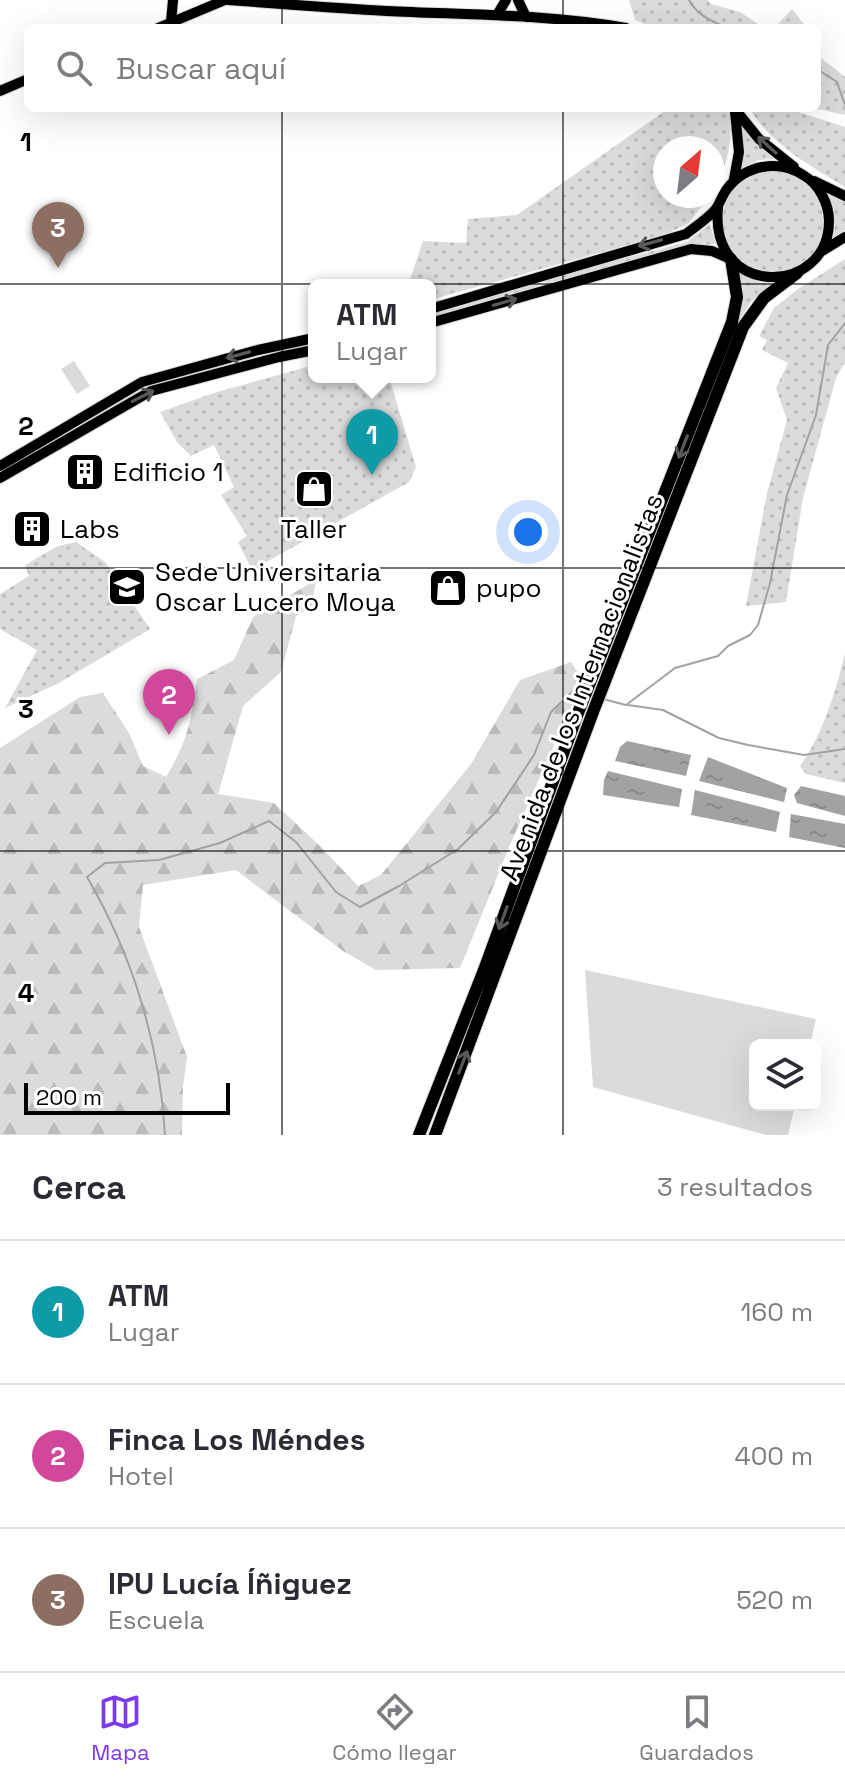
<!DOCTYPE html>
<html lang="es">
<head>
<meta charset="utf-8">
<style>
	body { margin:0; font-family:"Space Grotesk",sans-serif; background:#f2f2f3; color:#2b2b33 }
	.controls { position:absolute; right:24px; bottom:24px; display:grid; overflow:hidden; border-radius:12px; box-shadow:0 8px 32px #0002 }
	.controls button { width:72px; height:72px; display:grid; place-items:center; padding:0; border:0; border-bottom:2px solid #e1e1e2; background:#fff; color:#2b2b33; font:40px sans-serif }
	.compass { position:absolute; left:653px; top:136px; width:72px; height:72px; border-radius:50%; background:#fff; box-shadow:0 8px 32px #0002; rotate:28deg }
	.scale { position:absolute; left:24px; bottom:20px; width:206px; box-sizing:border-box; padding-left:8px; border:4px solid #000; border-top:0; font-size:22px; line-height:28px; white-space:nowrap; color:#000; -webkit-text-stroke:6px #fff; paint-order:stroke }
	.you { position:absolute; left:528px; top:532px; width:28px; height:28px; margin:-20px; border:6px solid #fff; border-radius:50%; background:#1a73e8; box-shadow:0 0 0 12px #1a73e833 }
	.badge { display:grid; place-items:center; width:52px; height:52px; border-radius:50%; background:#7c3aed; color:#fff; font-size:26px; font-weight:700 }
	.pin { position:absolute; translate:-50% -66px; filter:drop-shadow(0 2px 4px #0008) }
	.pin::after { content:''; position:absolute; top:42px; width:28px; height:24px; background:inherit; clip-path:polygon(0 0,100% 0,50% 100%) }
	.popup { position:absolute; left:308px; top:279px; width:128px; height:104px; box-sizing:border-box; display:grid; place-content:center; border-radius:12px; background:#fff; filter:drop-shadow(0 2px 6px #0005); font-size:26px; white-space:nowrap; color:#7c7c81 }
	.popup b { font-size:30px; color:#2b2b33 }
	.popup::after { content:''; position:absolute; left:50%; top:100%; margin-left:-16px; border:16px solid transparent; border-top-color:#fff }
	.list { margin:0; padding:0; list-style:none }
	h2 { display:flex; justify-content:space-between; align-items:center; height:104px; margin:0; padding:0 32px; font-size:34px }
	h2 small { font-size:26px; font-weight:400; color:#7c7c81 }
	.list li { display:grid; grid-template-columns:52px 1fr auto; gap:24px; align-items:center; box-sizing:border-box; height:144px; padding:0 32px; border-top:2px solid #e1e1e2 }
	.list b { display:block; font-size:30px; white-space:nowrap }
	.list p { margin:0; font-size:26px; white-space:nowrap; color:#7c7c81 }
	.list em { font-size:26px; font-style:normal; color:#7c7c81 }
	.icon { flex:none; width:44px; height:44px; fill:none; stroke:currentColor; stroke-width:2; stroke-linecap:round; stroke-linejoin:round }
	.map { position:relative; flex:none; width:845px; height:1135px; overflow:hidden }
	.search { position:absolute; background:#fff; box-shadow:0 8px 32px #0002; left:24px; right:24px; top:24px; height:88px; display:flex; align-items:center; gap:20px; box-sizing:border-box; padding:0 28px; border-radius:12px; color:#7c7c81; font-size:30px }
	.sheet { height:536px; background:#fff }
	nav { display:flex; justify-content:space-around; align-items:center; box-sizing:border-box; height:112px; border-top:2px solid #e1e1e2; background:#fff; font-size:22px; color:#7c7c81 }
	nav a { display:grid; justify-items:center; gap:4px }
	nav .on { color:#7c3aed }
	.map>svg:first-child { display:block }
	.grass { fill:url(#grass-dots) }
	.forest { fill:url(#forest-firs) }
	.pitch { fill:#dbdbdb }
	.water { fill:url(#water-ripples) }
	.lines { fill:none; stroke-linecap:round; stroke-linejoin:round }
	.stream { stroke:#a2a2a2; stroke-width:2 }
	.major-casing { stroke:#dbdbdb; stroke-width:12 }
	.highway-casing { stroke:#dbdbdb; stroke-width:14 }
	.major { stroke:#000; stroke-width:10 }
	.highway { stroke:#000; stroke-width:12 }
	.oneway { stroke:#595959 }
	.grid { fill:none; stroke:#000; stroke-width:2; stroke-opacity:0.55 }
	.labels { text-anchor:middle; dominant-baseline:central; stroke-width:6; stroke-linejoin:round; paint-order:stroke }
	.poi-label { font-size:26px; fill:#000; stroke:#fff; text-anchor:start }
	.street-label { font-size:26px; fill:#000; stroke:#fff }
	.grid-label { font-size:26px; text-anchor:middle; font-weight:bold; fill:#000; stroke:#fff; stroke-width:6; stroke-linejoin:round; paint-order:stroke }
</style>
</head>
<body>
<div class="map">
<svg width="845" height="1135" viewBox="0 0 845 1135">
	<defs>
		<pattern id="grass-dots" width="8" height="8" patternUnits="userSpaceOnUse" patternTransform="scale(2)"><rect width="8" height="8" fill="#dbdbdb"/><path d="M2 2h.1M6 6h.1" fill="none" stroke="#bababa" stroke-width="1.8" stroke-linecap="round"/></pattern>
		<pattern id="forest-firs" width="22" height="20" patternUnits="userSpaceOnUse" patternTransform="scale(2)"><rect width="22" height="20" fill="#dbdbdb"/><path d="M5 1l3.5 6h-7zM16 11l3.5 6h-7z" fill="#bababa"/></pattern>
		<pattern id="water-ripples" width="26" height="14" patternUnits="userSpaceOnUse" patternTransform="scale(2)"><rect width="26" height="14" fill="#a2a2a2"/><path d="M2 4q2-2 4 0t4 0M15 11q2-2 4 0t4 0" fill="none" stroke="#8a8a8a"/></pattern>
	</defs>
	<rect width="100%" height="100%" fill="#fff"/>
	<path class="grass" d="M629 0H708L711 4 740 12 761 26 775 27 792 9 807 28H653L635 20Z
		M817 48 821 58 845 77V115L813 108H817Z
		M669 108H728C735 138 728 163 713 190V148H665V196H709L689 223 667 234 430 300V285H408L423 241 466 243 468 219 517 215Z
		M749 108H786L845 127V187C809 165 772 145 749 108Z
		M740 122 778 159 758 160 740 170 744 151Z
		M722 222a51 51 0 1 1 102 0a51 51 0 1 1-102 0Z
		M826 189 845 202V230L833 240 834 219Z
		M710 224 716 244 690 246 548 284 545 282 546 279 687 242Z
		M845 259V362L836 378 803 498 786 602 746 606 767 493 787 420 776 388 788 363 762 350 767 340 759 336 774 308 798 289Z
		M737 271 761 283 772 284 751 302 740 319 678 482 675 481 738 316Z
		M535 282 539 283 538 287 430 320V313Z
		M314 365V377H389L416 467 409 482 252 570 238 542 247 536 221 495 234 487 214 445 191 456 177 442 160 412 214 393Z
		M76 542 105 562 150 629 57 684 5 708 37 650 0 629V594L29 576 25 565 58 546Z
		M845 653V783L806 774 800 766C823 734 836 691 845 653Z"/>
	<path class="forest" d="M316 580 312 606 296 616 281 672 243 706 218 794 274 803 319 845 358 886 381 875 471 764 520 680 571 662 583 680 512 840 460 968 376 970 343 951 236 870 143 885 139 927 187 1057 183 1086 182 1135H0V748L80 697 103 693 129 733 143 766 166 777C188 741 191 720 197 679L234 660 253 617Z"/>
	<path class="pitch" d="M74 361 90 386 77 394 61 369Z
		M585 970 816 1019 810 1045H755V1105H795L788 1135H766L593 1087Z"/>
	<path class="water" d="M627 741 691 755 686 776 615 761 620 747Z
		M708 757 787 788 784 802 699 781Z
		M608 771 682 789 679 807 603 795 604 780Z
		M801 786 845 796V816L797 803 794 795Z
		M695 790 780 812 776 832 691 815Z
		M791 814 845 824V848L789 837Z"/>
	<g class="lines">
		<path class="stream" d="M689 0C696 14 714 23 729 28
			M817 69 837 82 845 105
			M603 699 626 705 675 668 718 656 728 646 750 635 758 625 770 583 787 495 816 415 828 345 845 323
			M628 705 663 710 719 738 748 745 804 755 845 749
			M165 1135C160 1045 133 956 87 877L105 863 159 860 220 843 269 821 296 842 336 892 360 907 399 886 458 849 496 812 534 755 551 712 573 691 581 693"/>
		<g class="major-casing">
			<path id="major" d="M228 0C281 4 334 8 387 11 467 15 547 14 626 28
				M518 0 526 17
				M497 15 506 0
				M171 22 173 0
				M158 28 225 0
				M0 91 28 79
				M734 108 759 139 794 167
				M734 179 739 152 735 112
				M814 181 845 196
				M822 251 845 237
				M430 309 686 234C696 226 706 220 715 210 720 204 722 195 727 189 745 165 778 159 803 175 819 184 829 204 829 221 829 296 709 300 718 207
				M430 323 691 249 712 251 728 258
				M0 466 142 382 258 350 314 338
				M0 478 151 391 279 357 314 350"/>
		</g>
		<g class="highway-casing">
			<path id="highway" d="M419 1135 484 970 578 713 732 322 737 297 731 259
				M435 1135 593 712 743 327 764 298 797 273"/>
		</g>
		<use href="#major" class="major"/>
		<use href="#highway" class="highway"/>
	</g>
	<defs><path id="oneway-shaft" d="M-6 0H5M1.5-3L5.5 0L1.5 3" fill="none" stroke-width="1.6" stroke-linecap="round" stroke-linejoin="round" transform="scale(2)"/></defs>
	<g class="oneway">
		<use href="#oneway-shaft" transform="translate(767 145) rotate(-138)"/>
		<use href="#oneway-shaft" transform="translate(650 243) rotate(165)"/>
		<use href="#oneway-shaft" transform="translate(505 302) rotate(-16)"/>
		<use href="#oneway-shaft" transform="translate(238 355) rotate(165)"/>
		<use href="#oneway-shaft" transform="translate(143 396) rotate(-27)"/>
		<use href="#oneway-shaft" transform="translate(683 447) rotate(111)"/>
		<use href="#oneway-shaft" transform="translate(503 918) rotate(110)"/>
		<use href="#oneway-shaft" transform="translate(463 1062) rotate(-69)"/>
	</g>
	<path class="grid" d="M282 0V28M563 0V28M282 108V1135M563 108V1135M0 284H845M0 568H845M0 851H845"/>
	<defs>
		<g id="building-square" transform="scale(2)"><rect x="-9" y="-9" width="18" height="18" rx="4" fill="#000" stroke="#fff"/><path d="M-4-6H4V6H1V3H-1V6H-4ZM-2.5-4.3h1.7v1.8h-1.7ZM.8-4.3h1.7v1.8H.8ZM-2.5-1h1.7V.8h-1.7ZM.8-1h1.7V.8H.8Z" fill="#fff"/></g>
		<g id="shop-square" transform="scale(2)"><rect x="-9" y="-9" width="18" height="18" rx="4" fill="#000" stroke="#fff"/><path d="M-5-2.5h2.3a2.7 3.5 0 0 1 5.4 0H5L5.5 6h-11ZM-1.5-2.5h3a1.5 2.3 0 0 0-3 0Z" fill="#fff"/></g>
		<g id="university-square" transform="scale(2)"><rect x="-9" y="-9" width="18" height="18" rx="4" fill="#000" stroke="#fff"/><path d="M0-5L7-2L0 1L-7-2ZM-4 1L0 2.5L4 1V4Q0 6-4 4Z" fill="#fff"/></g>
	</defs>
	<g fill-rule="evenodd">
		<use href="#building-square" x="85" y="472"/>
		<use href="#shop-square" x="314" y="489"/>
		<use href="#building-square" x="32" y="529"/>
		<use href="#university-square" x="127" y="587"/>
		<use href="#shop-square" x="448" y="588"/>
	</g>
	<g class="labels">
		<g class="poi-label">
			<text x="113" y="472">Edificio 1</text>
			<text x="60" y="529">Labs</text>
			<text x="314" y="529" text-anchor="middle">Taller</text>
			<text x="155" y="572">Sede Universitaria<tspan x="155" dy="30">Oscar Lucero Moya</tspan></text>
			<text x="476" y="588">pupo</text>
		</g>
		<g class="street-label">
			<text transform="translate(581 687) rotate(-69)">Avenida de los Internacionalistas</text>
		</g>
	</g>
	<g class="grid-label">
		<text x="26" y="151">1</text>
		<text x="26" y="435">2</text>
		<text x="26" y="718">3</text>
		<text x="26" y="1002">4</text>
	</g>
</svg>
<div class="controls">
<button><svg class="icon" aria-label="layers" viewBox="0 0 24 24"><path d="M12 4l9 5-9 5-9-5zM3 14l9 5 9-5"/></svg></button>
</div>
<svg class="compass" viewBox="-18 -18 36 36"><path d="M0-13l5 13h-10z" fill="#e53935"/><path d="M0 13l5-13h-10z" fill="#7c7c81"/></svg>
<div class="scale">200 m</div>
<div class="you"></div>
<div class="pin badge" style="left:372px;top:475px;background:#0f9aa8">1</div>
<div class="popup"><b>ATM</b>Lugar</div>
<div class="pin badge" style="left:169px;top:735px;background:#d1479c">2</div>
<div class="pin badge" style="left:58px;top:268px;background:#8d6e63">3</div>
<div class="search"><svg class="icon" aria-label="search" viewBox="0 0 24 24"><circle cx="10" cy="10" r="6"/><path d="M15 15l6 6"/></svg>Buscar aquí</div>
</div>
<section class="sheet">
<h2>Cerca<small>3 resultados</small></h2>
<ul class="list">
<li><span class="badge" style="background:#0f9aa8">1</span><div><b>ATM</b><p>Lugar</p></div><em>160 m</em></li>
<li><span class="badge" style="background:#d1479c">2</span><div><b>Finca Los Méndes</b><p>Hotel</p></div><em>400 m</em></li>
<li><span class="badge" style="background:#8d6e63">3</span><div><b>IPU Lucía Íñiguez</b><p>Escuela</p></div><em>520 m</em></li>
</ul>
</section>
<nav>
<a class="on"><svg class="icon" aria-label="map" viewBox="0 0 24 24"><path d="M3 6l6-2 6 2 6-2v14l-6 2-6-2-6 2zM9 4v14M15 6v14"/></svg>Mapa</a>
<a><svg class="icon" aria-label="directions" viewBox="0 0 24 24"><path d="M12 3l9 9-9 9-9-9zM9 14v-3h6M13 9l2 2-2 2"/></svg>Cómo llegar</a>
<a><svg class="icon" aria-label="saved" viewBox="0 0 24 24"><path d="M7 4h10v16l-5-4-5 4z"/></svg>Guardados</a>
</nav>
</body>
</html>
